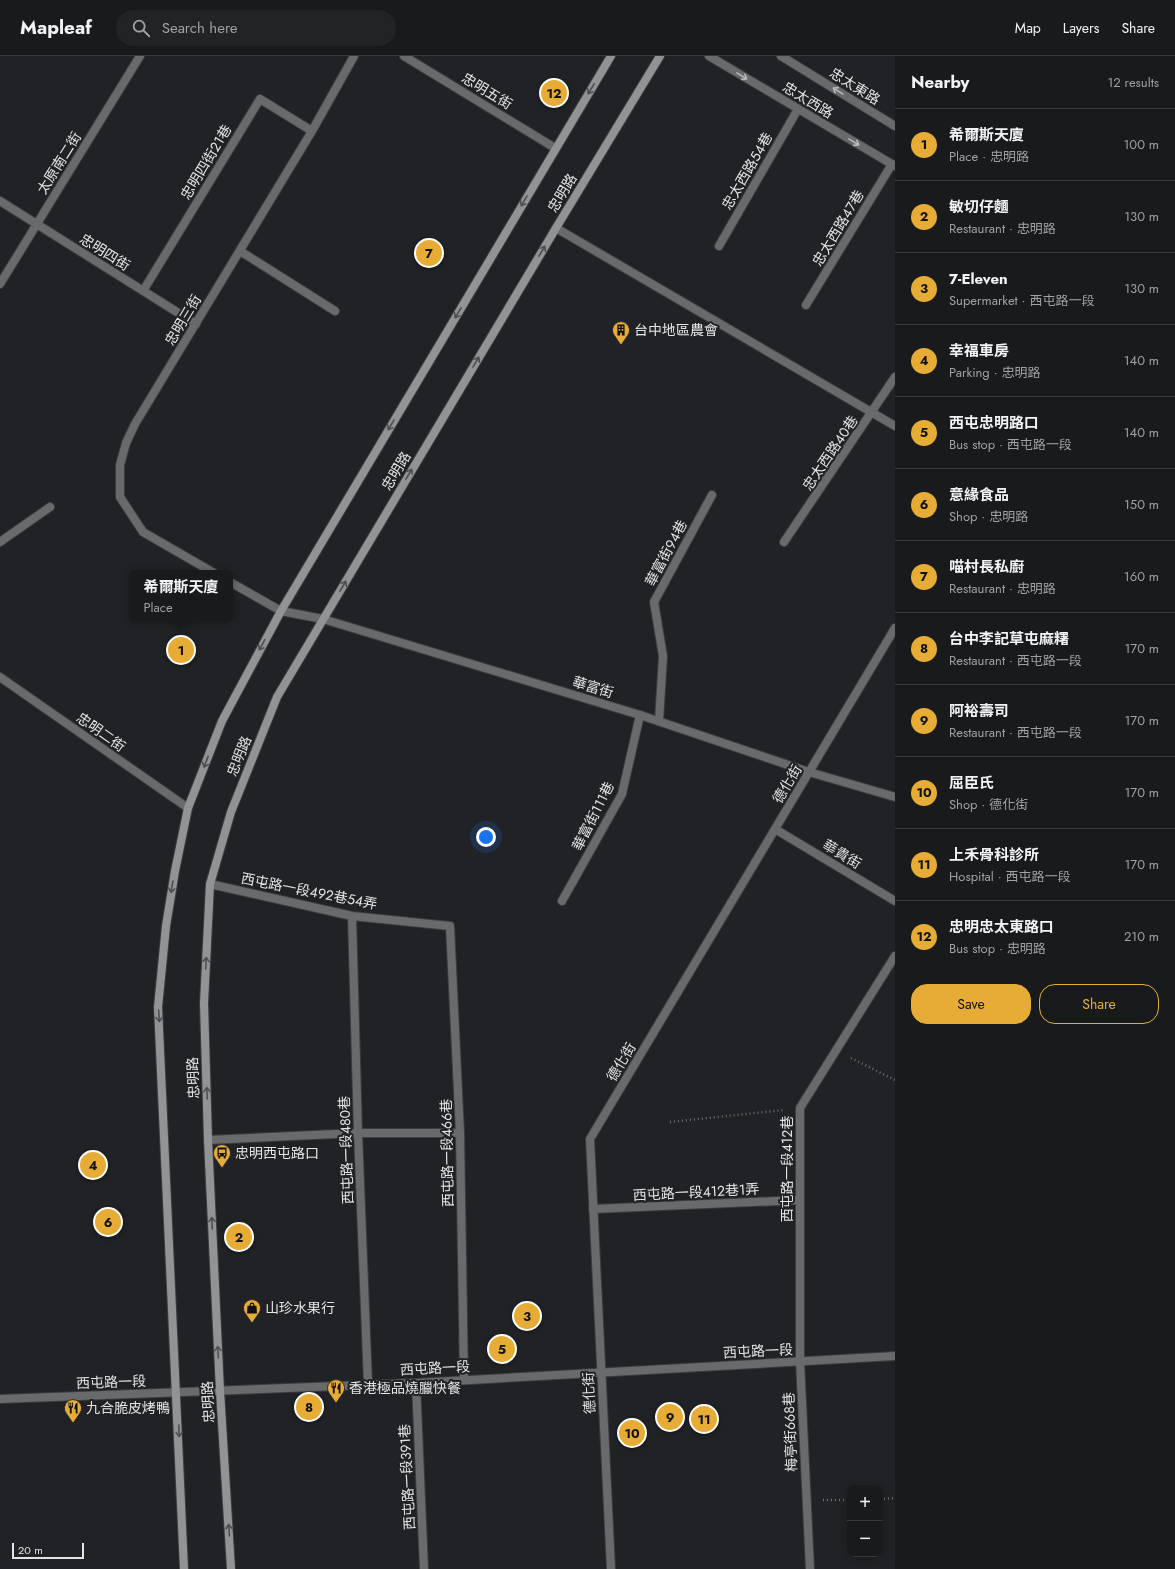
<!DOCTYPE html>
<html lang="en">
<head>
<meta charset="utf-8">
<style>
	body { margin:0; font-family:Jost,"Noto Sans TC",sans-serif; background:#222325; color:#f1f3f6 }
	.controls { position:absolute; right:12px; bottom:12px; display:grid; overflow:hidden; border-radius:8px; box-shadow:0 2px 10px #0003 }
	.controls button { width:36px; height:36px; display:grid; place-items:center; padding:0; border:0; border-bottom:1px solid #37383b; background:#191a1c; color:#f1f3f6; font:20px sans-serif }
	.scale { position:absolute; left:12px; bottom:10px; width:72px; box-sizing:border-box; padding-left:4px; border:2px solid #e3e4e6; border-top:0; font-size:11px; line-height:14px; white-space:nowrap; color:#e3e4e6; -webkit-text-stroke:3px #212225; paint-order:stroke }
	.you { position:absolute; left:486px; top:781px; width:14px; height:14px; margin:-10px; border:3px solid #fff; border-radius:50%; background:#1a73e8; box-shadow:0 0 0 6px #1a73e833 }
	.badge { display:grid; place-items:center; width:26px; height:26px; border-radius:50%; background:#e6ac36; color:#111; font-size:13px; font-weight:700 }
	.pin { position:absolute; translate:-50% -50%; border:2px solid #fff; box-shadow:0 1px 4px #0006 }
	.popup { position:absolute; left:129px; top:514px; width:104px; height:52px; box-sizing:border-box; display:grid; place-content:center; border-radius:8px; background:#191a1c; filter:drop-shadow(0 1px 3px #0005); font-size:13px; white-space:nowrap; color:#9fa1a3 }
	.popup b { font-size:15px; color:#f1f3f6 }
	.popup::after { content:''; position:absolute; left:50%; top:100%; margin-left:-8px; border:8px solid transparent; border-top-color:#191a1c }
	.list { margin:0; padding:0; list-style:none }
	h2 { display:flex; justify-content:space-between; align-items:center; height:52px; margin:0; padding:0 16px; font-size:17px }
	h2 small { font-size:13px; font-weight:400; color:#9fa1a3 }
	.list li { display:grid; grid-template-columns:26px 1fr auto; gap:12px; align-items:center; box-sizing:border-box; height:72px; padding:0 16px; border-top:1px solid #37383b }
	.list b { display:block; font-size:15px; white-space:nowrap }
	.list p { margin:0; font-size:13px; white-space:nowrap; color:#9fa1a3 }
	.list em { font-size:13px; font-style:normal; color:#9fa1a3 }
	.actions { display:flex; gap:8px; padding:12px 16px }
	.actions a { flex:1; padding:9px 0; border:1px solid #e6ac36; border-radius:16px; text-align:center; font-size:14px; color:#e6ac36 }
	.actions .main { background:#e6ac36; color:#111 }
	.icon { flex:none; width:22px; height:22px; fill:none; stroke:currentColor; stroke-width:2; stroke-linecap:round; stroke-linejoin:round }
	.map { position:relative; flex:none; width:895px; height:1513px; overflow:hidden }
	header { display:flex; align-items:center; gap:24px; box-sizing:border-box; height:56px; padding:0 20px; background:#191a1c; border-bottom:1px solid #37383b }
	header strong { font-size:19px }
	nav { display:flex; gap:22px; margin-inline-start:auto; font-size:14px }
	.search { width:280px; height:36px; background:#222325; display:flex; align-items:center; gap:10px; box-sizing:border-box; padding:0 14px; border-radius:22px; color:#9fa1a3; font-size:15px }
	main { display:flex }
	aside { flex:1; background:#191a1c }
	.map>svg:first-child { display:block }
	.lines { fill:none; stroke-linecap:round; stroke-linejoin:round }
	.service-casing { stroke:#3c3d40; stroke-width:10 }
	.minor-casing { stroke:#3c3d40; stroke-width:10 }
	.tertiary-casing { stroke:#3c3d40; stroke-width:10 }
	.secondary-casing { stroke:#3c3d40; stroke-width:10 }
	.path { stroke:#6e6f71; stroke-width:2.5; stroke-dasharray:1 3; stroke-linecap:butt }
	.service { stroke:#696a6b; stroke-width:8 }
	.minor { stroke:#696a6b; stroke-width:8 }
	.tertiary { stroke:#696a6b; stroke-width:8 }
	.secondary { stroke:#919395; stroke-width:8 }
	.oneway { stroke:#b8b9bb }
	.oneway2 { stroke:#4e4f52 }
	.labels { text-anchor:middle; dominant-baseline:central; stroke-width:4; stroke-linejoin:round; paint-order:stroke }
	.street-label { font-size:14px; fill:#e3e4e6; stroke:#212225 }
	.poi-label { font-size:14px; fill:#e3e4e6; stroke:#212225; text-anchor:start }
</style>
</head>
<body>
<header>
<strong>Mapleaf</strong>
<div class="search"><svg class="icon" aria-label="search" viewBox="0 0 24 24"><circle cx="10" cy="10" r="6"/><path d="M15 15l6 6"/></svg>Search here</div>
<nav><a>Map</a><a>Layers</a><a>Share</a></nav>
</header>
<main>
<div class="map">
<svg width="895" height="1513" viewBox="0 0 895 1513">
	<rect width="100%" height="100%" fill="#212225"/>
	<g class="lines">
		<g class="service-casing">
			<path id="service" d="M0 145 196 268
				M556 172 895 370
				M719 190 798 53
				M240 195 335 255
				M143 235 260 43 312 75
				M806 249 892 108
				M0 486 50 451
				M784 486 895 321
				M214 517 143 476 120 441V409L126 387 135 368 312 75 354 0
				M230 526 281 555
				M659 665 663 600 654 546 712 439
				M210 828 352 860 450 870 460 1077 464 1324
				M562 845 622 738 640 659
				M352 860 358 1077 368 1328
				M208 1084 358 1077H460
				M593 1153 800 1144
				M416 1327 424 1513
				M810 1513 800 1305V1052L895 900"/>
		</g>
		<g class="minor-casing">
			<path id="minor" d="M404 0 555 92
				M709 0 895 110
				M781 0 895 70
				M0 228 140 0
				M281 555 323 563 640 659 809 716 895 741
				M0 621 188 752
				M775 773 895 845
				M611 1513 590 1083 895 572"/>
		</g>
		<g class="tertiary-casing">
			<path id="tertiary" d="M0 1343 416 1327 895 1300"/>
		</g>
		<g class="secondary-casing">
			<path id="secondary" d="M184 1513 158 951 166 870 175 815 188 752 222 665 281 555 611 0
				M231 1513 220 1335 208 1084 204 947 210 828 231 756 277 641 556 172 660 0"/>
		</g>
		<path class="path" d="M851 1002 895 1024
			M670 1066 784 1054
			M880 1443 895 1442
			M823 1444H850"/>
		<use href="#service" class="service"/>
		<use href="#minor" class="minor"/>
		<use href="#tertiary" class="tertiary"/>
		<use href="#secondary" class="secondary"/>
	</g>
	<defs><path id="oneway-shaft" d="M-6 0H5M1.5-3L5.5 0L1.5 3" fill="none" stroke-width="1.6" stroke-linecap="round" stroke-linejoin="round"/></defs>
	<g class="oneway">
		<use href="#oneway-shaft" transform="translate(742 20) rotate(31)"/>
		<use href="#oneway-shaft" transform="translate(838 35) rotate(-148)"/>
		<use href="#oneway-shaft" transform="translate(854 86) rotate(31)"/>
	</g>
	<g class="oneway2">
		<use href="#oneway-shaft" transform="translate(591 33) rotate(121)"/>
		<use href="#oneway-shaft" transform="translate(524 145) rotate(121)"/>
		<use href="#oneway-shaft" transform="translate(542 195) rotate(-59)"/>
		<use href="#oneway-shaft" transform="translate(458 257) rotate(121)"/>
		<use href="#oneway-shaft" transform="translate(476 306) rotate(-59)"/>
		<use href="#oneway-shaft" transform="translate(391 369) rotate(121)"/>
		<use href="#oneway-shaft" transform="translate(409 418) rotate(-59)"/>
		<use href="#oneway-shaft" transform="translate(343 530) rotate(-59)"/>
		<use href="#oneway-shaft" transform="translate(262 589) rotate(118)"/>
		<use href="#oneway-shaft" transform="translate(206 706) rotate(111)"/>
		<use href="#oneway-shaft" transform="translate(172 831) rotate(99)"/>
		<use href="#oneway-shaft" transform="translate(206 907) rotate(-87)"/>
		<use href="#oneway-shaft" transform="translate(159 960) rotate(87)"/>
		<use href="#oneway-shaft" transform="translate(207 1037) rotate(-92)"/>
		<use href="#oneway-shaft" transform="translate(212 1167) rotate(-93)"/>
		<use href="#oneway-shaft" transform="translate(218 1296) rotate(-93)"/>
		<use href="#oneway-shaft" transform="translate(179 1375) rotate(88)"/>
		<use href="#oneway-shaft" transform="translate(229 1474) rotate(-94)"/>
	</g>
	<defs>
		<g id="building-pin" transform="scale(0.9)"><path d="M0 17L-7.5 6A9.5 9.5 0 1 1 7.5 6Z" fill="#e6ac36" stroke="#212225"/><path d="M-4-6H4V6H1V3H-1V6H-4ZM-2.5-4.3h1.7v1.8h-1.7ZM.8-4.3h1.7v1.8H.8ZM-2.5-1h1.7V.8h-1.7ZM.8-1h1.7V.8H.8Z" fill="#111"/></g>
		<g id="bus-pin" transform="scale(0.9)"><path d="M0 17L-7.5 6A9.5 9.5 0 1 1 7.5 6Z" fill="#e6ac36" stroke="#212225"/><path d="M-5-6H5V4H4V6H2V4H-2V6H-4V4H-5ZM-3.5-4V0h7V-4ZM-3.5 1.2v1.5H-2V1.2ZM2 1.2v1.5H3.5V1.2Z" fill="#111"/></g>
		<g id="shop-pin" transform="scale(0.9)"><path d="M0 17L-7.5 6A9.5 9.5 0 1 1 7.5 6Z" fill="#e6ac36" stroke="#212225"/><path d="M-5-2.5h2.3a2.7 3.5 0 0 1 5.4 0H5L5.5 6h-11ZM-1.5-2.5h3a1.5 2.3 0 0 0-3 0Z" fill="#111"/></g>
		<g id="restaurant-pin" transform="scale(0.9)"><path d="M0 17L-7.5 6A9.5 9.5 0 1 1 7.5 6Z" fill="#e6ac36" stroke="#212225"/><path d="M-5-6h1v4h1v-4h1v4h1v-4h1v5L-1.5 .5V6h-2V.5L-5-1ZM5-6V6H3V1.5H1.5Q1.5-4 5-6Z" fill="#111"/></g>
	</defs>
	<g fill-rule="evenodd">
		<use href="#building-pin" x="621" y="274"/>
		<use href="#bus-pin" x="222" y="1097"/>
		<use href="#shop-pin" x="252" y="1252"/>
		<use href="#restaurant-pin" x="336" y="1332"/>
		<use href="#restaurant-pin" x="73" y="1352"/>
	</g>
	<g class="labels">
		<g class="street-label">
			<text transform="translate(855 30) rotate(32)">忠太東路</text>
			<text transform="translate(487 35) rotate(31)">忠明五街</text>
			<text transform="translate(808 44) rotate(31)">忠太西路</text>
			<text transform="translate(206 106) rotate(-59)">忠明四街21巷</text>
			<text transform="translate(59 107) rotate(-58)">太原南二街</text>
			<text transform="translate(747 115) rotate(-60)">忠太西路54巷</text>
			<text transform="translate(562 137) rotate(-59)">忠明路</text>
			<text transform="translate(838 172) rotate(-59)">忠太西路47巷</text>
			<text transform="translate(105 196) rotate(32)">忠明四街</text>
			<text transform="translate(183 264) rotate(-59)">忠明三街</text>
			<text transform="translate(830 397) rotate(-56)">忠太西路40巷</text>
			<text transform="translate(396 415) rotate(-59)">忠明路</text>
			<text transform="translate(666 497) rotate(-62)">華富街94巷</text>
			<text transform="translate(593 631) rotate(17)">華富街</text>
			<text transform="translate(101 676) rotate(35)">忠明二街</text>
			<text transform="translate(239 700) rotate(-68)">忠明路</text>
			<text transform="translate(787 728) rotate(-59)">德化街</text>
			<text transform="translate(593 760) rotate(-63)">華富街111巷</text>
			<text transform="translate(842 798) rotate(31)">華貴街</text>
			<text transform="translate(309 835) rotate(11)">西屯路一段492巷54弄</text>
			<text transform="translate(621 1006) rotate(-59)">德化街</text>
			<text transform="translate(193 1022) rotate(-92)">忠明路</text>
			<text transform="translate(346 1094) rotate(-92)">西屯路一段480巷</text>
			<text transform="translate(447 1097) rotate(-91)">西屯路一段466巷</text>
			<text transform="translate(787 1113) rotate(-90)">西屯路一段412巷</text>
			<text transform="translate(696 1136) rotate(-3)">西屯路一段412巷1弄</text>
			<text transform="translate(758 1295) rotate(-3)">西屯路一段</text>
			<text transform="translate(435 1312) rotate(-3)">西屯路一段</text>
			<text transform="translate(111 1326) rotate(-2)">西屯路一段</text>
			<text transform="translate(589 1337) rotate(-93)">德化街</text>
			<text transform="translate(208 1346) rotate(-93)">忠明路</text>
			<text transform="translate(790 1376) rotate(-92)">梅亭街668巷</text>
			<text transform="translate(407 1421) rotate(-93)">西屯路一段391巷</text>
		</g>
		<g class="poi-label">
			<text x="634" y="274">台中地區農會</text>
			<text x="235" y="1097">忠明西屯路口</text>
			<text x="265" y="1252">山珍水果行</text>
			<text x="349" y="1332">香港極品燒臘快餐</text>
			<text x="86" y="1352">九合脆皮烤鴨</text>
		</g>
	</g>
</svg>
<div class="controls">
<button>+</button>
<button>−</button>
</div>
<div class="scale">20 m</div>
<div class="you"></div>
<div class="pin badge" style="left:181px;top:594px">1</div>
<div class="popup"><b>希爾斯天廈</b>Place</div>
<div class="pin badge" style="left:239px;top:1181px">2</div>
<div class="pin badge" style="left:527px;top:1260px">3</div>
<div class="pin badge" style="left:93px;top:1109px">4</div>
<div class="pin badge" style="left:502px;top:1293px">5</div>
<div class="pin badge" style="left:108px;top:1166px">6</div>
<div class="pin badge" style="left:429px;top:197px">7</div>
<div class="pin badge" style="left:309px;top:1351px">8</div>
<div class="pin badge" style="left:670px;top:1361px">9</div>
<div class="pin badge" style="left:632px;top:1377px">10</div>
<div class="pin badge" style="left:704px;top:1363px">11</div>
<div class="pin badge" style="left:554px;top:37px">12</div>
</div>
<aside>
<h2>Nearby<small>12 results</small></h2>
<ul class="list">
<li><span class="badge">1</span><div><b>希爾斯天廈</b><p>Place · 忠明路</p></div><em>100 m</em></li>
<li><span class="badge">2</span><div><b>敏切仔麵</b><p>Restaurant · 忠明路</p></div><em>130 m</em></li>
<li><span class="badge">3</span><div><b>7-Eleven</b><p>Supermarket · 西屯路一段</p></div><em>130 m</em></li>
<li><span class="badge">4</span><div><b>幸福車房</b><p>Parking · 忠明路</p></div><em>140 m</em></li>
<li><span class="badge">5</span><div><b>西屯忠明路口</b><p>Bus stop · 西屯路一段</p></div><em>140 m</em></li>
<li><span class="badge">6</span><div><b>意緣食品</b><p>Shop · 忠明路</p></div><em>150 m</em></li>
<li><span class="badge">7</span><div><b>喵村長私廚</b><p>Restaurant · 忠明路</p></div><em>160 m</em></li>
<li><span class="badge">8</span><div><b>台中李記草屯麻糬</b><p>Restaurant · 西屯路一段</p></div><em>170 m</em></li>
<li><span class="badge">9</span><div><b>阿裕壽司</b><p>Restaurant · 西屯路一段</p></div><em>170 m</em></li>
<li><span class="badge">10</span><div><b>屈臣氏</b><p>Shop · 德化街</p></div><em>170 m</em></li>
<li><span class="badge">11</span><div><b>上禾骨科診所</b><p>Hospital · 西屯路一段</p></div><em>170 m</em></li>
<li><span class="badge">12</span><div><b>忠明忠太東路口</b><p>Bus stop · 忠明路</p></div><em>210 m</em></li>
</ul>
<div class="actions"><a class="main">Save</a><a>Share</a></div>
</aside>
</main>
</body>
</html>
